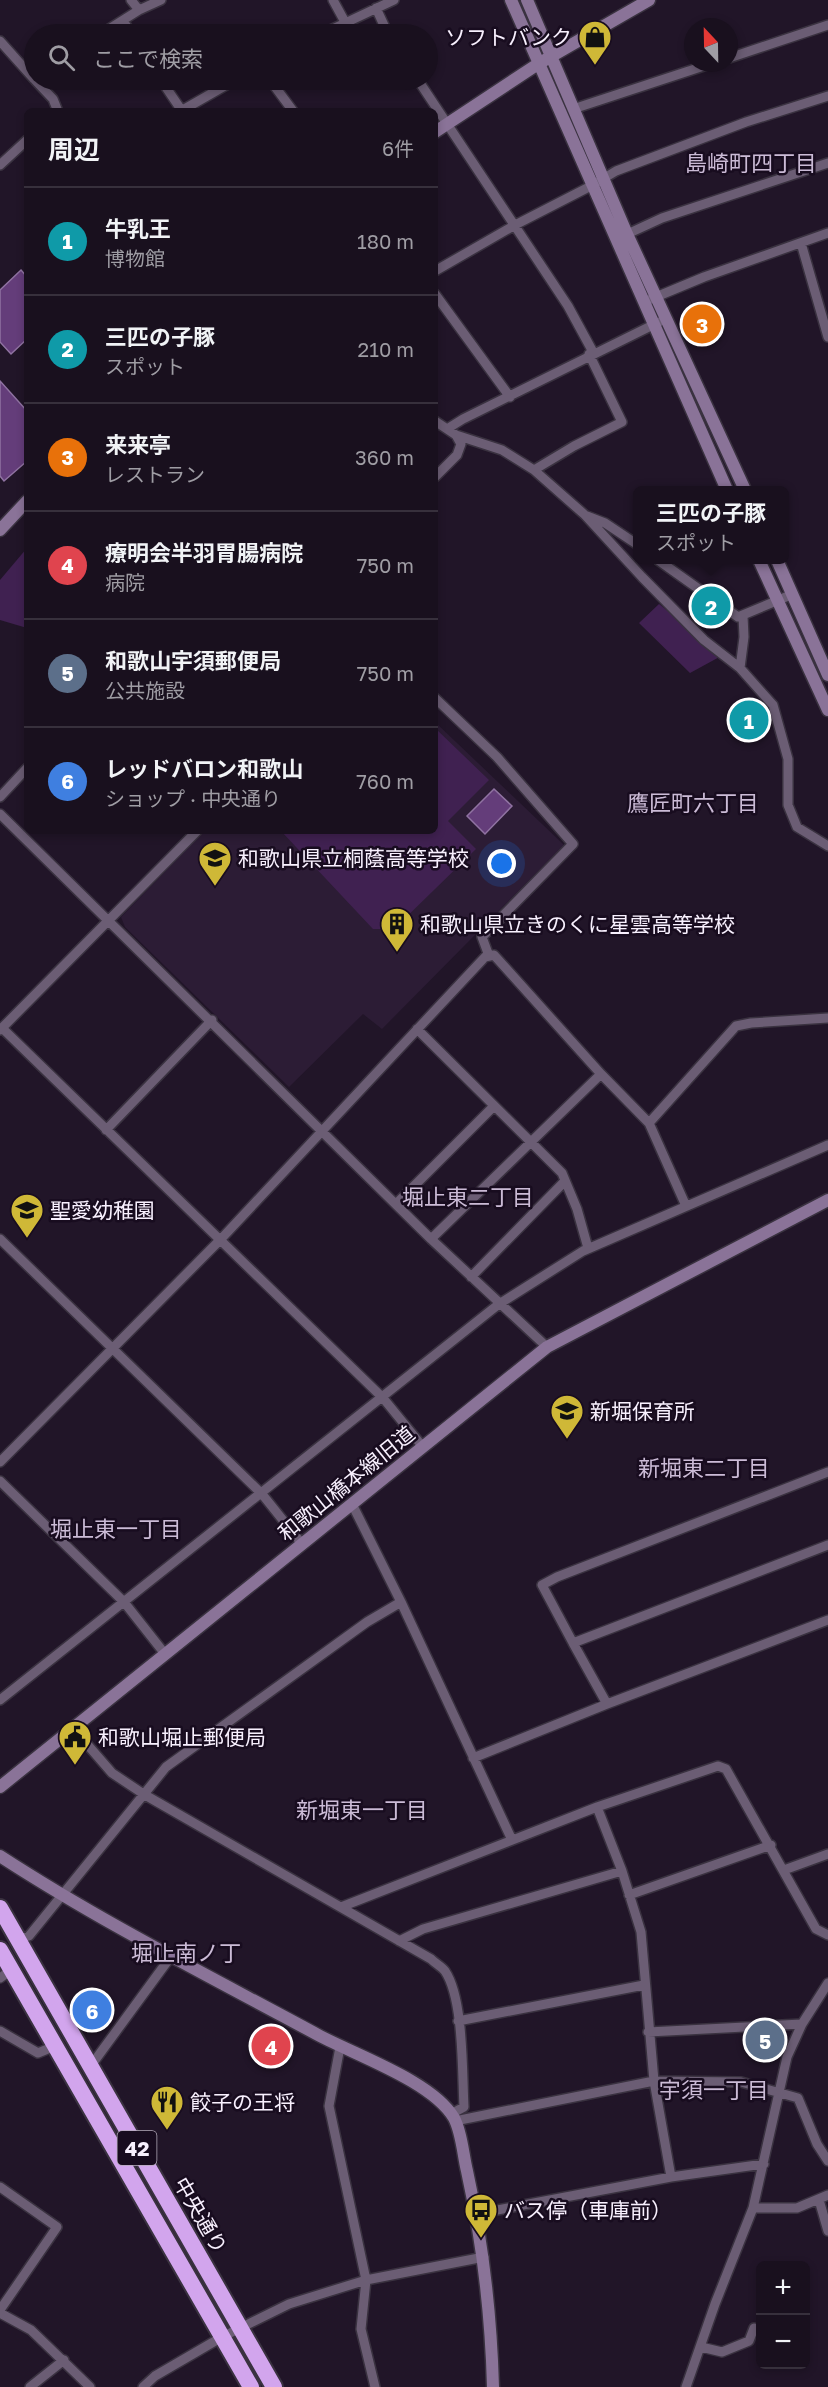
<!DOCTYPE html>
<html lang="ja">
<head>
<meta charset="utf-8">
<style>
	body { margin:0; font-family:"Golos Text","Noto Sans JP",sans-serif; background:#261e2b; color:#f1f3f6 }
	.controls { position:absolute; right:18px; bottom:18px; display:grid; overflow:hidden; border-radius:9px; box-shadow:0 3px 9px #0003 }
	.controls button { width:54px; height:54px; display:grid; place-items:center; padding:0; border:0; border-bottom:2px solid #37303c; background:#19101e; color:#f1f3f6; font:30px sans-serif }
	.compass { position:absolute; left:684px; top:18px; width:54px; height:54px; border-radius:50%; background:#19101e; box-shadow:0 3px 9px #0003; rotate:338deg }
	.you { position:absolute; left:502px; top:864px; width:21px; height:21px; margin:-15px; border:4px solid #fff; border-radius:50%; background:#1a73e8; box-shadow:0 0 0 9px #1a73e833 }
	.badge { display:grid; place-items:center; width:39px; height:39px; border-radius:50%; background:#cfb837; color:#fff; font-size:20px; font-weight:700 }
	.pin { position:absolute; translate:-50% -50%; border:3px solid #fff; box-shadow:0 2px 6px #0006 }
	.popup { position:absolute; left:633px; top:486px; width:156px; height:78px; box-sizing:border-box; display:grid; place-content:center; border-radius:9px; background:#19101e; filter:drop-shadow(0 2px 4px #0005); font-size:20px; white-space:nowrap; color:#9f9da4 }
	.popup b { font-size:22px; color:#f1f3f6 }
	.popup::after { content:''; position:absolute; left:50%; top:100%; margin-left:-12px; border:12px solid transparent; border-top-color:#19101e }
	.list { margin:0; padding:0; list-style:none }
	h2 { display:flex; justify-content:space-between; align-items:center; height:78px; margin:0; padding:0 24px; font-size:26px }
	h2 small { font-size:20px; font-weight:400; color:#9f9da4 }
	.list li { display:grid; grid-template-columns:39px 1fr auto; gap:18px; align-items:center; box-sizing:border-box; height:108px; padding:0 24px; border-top:2px solid #37303c }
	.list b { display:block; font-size:22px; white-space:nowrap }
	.list p { margin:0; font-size:20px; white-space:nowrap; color:#9f9da4 }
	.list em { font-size:20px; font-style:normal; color:#9f9da4 }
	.icon { flex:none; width:33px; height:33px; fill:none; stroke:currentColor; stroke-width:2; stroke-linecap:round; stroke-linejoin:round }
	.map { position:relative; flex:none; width:828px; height:2387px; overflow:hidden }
	.search { position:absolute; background:#19101e; box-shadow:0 3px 9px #0003; left:24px; top:24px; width:414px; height:66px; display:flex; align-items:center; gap:15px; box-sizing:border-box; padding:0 21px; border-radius:33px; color:#9f9da4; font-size:22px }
	.panel { position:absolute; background:#19101e; box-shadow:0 3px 9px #0003; left:24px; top:108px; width:414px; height:726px; border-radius:9px }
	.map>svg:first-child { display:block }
	.built { fill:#2c1c35 }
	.green { fill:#402151 }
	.water { fill:#643d7a; stroke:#9073a2; stroke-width:1.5 }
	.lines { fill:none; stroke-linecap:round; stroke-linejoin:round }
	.street-casing { stroke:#3a3240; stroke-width:12 }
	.secondary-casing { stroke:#3a3240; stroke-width:15 }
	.highway-casing { stroke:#3a3240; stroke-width:20 }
	.street { stroke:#6b5d74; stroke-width:9 }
	.secondary { stroke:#8a7398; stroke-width:12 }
	.highway { stroke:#d2a5ed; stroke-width:16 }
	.labels { text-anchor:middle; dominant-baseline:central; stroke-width:5; stroke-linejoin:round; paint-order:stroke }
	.shield { fill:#180c1f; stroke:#b5acbb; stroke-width:1.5 }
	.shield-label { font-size:20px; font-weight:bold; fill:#f8f0fe }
	.poi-label { font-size:21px; fill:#f8f0fe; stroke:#180c1f; text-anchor:start }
	.street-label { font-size:21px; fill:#f8f0fe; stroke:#180c1f }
	.neighbourhood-label { font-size:22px; fill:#cbbbd6; stroke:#180c1f }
</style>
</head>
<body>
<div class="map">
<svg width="828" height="2387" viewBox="0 0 828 2387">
	<rect width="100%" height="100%" fill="#211528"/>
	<path class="built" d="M435 722 564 845 382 1029 363 1014 289 1087 125 927 121 917 205 831H435Z"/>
	<path class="green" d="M27 548V628L0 620V580Z
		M659 604 723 655 690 673 639 623Z
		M435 728 489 780 448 821 476 849 394 929H373L281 831H435Z"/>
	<path class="water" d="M21 270 27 277V339L11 354 0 342V290Z
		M0 381 27 411V461L4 481 0 476Z
		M494 789 512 806 485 834 467 816Z"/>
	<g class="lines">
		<g class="street-casing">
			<path id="street" d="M131 0 139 10
				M333 0 345 22
				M376 8 388 34
				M123 21 132 34
				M101 34 139 10 161 0
				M322 34 394 0
				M0 41 34 79
				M729 58 828 25
				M35 80 53 99 57 109 55 111
				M161 80 182 111
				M270 80 293 111
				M418 80 568 306 593 352
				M573 109 713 63
				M181 111 235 80
				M0 165 27 140
				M623 236 662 218 828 163
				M801 243 828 337
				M435 271 515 225 591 186 616 171 746 122 828 96
				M435 294 510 397
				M651 299 704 277 828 233
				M435 421 456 435 502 450 534 470 585 515 642 577 704 640 740 668 773 705 788 759V805L797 827 828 846
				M447 429 463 419 659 322
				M534 470 574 446 622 422 589 354
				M435 477 457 455 461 444 456 435
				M587 516 605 523 638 545
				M658 560 738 617 793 594
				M740 668 744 637 743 616
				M435 698 497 757 573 844 482 937 489 956
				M0 797 27 768
				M0 814 431 1239 547 1347
				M2 1028 383 1398 423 1447
				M417 1029 562 1173 577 1209 588 1248
				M0 1030 197 831
				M649 1123 736 1026 751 1023 828 1018
				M106 1130 212 1020
				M396 1204 494 1106
				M0 1239 262 1494 302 1544
				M431 1239 601 1074
				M471 1277 565 1181
				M0 1462 221 1239 485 957 494 955 601 1074 649 1123 686 1206
				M0 1481 124 1602 165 1654
				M352 1504 401 1602 512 1840
				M573 1643 542 1585 557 1577 828 1472
				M0 1700 499 1304 583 1251 828 1145
				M607 1704 573 1643 828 1545
				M73 1728 112 1773 145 1795 431 1959C435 1963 442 1967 445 1971 464 1999 462 2073 464 2107L451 2114
				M473 1758 607 1704 828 1620
				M597 1807 622 1871 641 1932 654 2081 671 2177
				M784 1870 828 1854
				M629 1895 771 1845
				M341 1907 597 1807 718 1766 726 1769 816 1929 828 1935
				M17 1939 29 1936 166 1767 367 1622 401 1602
				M399 1941 423 1929 622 1871
				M0 1978 11 1970
				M458 2021 644 1985
				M0 2031 38 2053 55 2046
				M648 2032 802 2024
				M340 2047 329 2106 366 2280 361 2329 375 2387
				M90 2067 172 1955
				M455 2121 654 2081 741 2082 798 2098 817 2144 828 2161
				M0 2187 57 2227 0 2310
				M819 2200 828 2231
				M753 2208H797L828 2195
				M476 2214 671 2177 764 2164
				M0 2313 31 2330 90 2387
				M701 2347 722 2352 749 2341 754 2328
				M30 2387 64 2360
				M143 2387 155 2376 222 2337 289 2304 366 2280 484 2257
				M686 2387 715 2304 753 2208 787 2057 802 2024 828 1983"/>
		</g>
		<g class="secondary-casing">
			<path id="secondary" d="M511 0 727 490
				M527 0 627 234 745 490
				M435 132 538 64 649 0
				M0 530 27 501
				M759 560 828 710
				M777 560 828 675
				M0 1787 547 1347 828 1200
				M0 1856C103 1923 213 1978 320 2036 358 2056 433 2082 454 2118 462 2133 463 2155 467 2171 483 2244 491 2313 493 2387"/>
		</g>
		<g class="highway-casing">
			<path id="highway" d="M0 1908 274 2387
				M0 1950 251 2387"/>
		</g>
		<use href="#street" class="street"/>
		<use href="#secondary" class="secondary"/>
		<use href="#highway" class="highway"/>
	</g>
	<defs>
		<g id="shop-pin" transform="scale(1.725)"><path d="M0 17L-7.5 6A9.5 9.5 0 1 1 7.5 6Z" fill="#cfb837" stroke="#180c1f"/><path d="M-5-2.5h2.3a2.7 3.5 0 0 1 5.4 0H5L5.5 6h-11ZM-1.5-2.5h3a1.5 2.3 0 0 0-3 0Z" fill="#111"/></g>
		<g id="school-pin" transform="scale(1.725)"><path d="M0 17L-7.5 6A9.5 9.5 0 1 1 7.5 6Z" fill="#cfb837" stroke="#180c1f"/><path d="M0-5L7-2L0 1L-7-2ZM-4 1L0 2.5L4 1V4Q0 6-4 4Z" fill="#111"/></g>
		<g id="building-pin" transform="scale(1.725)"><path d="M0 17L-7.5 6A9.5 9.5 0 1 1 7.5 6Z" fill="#cfb837" stroke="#180c1f"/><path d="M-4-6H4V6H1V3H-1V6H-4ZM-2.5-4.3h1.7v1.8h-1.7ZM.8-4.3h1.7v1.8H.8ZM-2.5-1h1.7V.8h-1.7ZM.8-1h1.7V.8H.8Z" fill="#111"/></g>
		<g id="civic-pin" transform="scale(1.725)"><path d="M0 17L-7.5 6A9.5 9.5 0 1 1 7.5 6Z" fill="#cfb837" stroke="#180c1f"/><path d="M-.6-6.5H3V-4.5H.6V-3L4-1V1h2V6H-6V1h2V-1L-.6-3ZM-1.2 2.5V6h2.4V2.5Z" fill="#111"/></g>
		<g id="restaurant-pin" transform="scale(1.725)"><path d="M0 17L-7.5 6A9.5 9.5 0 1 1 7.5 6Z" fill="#cfb837" stroke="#180c1f"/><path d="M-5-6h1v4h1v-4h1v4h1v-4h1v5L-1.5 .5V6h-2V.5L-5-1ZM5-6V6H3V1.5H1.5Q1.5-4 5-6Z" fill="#111"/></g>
		<g id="bus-pin" transform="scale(1.725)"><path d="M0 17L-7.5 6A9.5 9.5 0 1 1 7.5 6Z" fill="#cfb837" stroke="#180c1f"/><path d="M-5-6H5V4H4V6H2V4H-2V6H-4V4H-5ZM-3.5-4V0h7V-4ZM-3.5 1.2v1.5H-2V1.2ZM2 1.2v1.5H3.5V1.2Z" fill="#111"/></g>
	</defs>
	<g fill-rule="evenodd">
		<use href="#shop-pin" x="595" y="37"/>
		<use href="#school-pin" x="215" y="858"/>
		<use href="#building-pin" x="397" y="924"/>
		<use href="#school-pin" x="27" y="1210"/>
		<use href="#school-pin" x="567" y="1411"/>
		<use href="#civic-pin" x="75" y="1737"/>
		<use href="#restaurant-pin" x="167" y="2102"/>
		<use href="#bus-pin" x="481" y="2210"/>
	</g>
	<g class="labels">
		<rect class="shield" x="117.5" y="2131" width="39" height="34" rx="4.5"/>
		<g class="shield-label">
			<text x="137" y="2148">42</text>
		</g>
		<g class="poi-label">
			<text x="572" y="37" text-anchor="end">ソフトバンク</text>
			<text x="238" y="858">和歌山県立桐蔭高等学校</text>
			<text x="420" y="924">和歌山県立きのくに星雲高等学校</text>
			<text x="50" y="1210">聖愛幼稚園</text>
			<text x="590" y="1411">新堀保育所</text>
			<text x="98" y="1737">和歌山堀止郵便局</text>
			<text x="190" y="2102">餃子の王将</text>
			<text x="504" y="2210">バス停（車庫前）</text>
		</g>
		<g class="street-label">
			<text transform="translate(346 1483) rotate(-39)">和歌山橋本線旧道</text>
			<text transform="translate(201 2215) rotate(60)">中央通り</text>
		</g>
		<g class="neighbourhood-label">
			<text x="751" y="162">島崎町四丁目</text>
			<text x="693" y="802">鷹匠町六丁目</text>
			<text x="468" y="1196">堀止東二丁目</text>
			<text x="704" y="1467">新堀東二丁目</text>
			<text x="116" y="1528">堀止東一丁目</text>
			<text x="362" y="1809">新堀東一丁目</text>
			<text x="186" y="1952">堀止南ノ丁</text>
			<text x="714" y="2089">宇須一丁目</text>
		</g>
	</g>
</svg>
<div class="controls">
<button>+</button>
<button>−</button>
</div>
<svg class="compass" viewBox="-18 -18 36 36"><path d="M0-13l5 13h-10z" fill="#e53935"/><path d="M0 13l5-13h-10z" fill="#9f9da4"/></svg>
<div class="you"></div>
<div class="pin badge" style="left:749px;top:720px;background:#0f9aa8">1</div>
<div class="pin badge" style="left:711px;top:606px;background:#0f9aa8">2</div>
<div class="popup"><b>三匹の子豚</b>スポット</div>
<div class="pin badge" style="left:702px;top:324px;background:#e8710a">3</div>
<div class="pin badge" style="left:271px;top:2046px;background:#e0444e">4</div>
<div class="pin badge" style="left:765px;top:2040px;background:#5c6f8a">5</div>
<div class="pin badge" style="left:92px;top:2010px;background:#3f7fe0">6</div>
<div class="search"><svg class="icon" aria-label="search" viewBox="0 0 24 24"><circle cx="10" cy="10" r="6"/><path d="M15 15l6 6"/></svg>ここで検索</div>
<section class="panel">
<h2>周辺<small>6件</small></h2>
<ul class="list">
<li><span class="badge" style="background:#0f9aa8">1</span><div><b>牛乳王</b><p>博物館</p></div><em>180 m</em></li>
<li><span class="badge" style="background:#0f9aa8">2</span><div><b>三匹の子豚</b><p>スポット</p></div><em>210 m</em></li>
<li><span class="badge" style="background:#e8710a">3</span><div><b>来来亭</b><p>レストラン</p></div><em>360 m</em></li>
<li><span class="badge" style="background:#e0444e">4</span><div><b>療明会半羽胃腸病院</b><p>病院</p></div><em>750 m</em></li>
<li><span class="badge" style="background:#5c6f8a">5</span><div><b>和歌山宇須郵便局</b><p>公共施設</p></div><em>750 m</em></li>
<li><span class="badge" style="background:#3f7fe0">6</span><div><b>レッドバロン和歌山</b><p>ショップ · 中央通り</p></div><em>760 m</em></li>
</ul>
</section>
</div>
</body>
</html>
